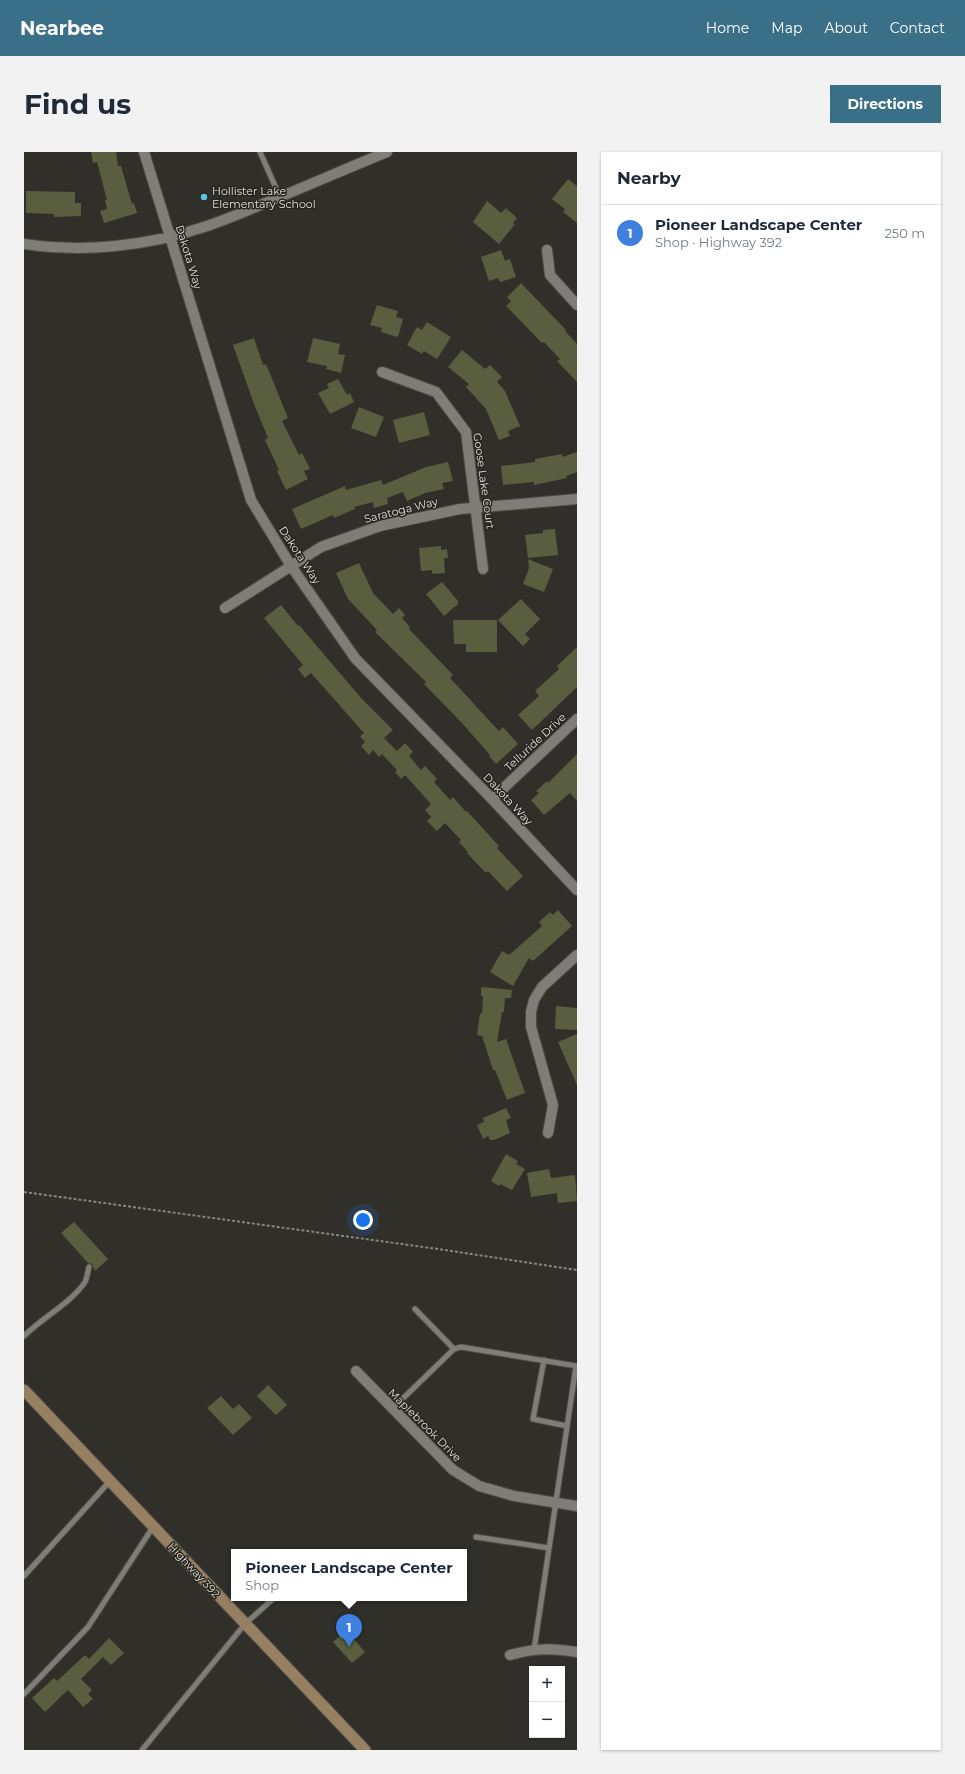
<!DOCTYPE html>
<html lang="en">
<head>
<meta charset="utf-8">
<style>
	body { margin:0; font-family:Montserrat,sans-serif; background:#f2f2f3; color:#1f2937 }
	.controls { position:absolute; right:12px; bottom:12px; display:grid; overflow:hidden; border-radius:0px; box-shadow:0 1px 3px #0004 }
	.controls button { width:36px; height:36px; display:grid; place-items:center; padding:0; border:0; border-bottom:1px solid #e0e1e3; background:#fff; color:#1f2937; font:20px sans-serif }
	.you { position:absolute; left:339px; top:1068px; width:14px; height:14px; margin:-10px; border:3px solid #fff; border-radius:50%; background:#1a73e8; box-shadow:0 0 0 6px #1a73e833 }
	.badge { display:grid; place-items:center; width:26px; height:26px; border-radius:50%; background:#3a7087; color:#fff; font-size:13px; font-weight:700 }
	.pin { position:absolute; translate:-50% -33px; filter:drop-shadow(0 1px 2px #0008) }
	.pin::after { content:''; position:absolute; top:21px; width:14px; height:12px; background:inherit; clip-path:polygon(0 0,100% 0,50% 100%) }
	.popup { position:absolute; left:207px; top:1397px; width:236px; height:52px; box-sizing:border-box; display:grid; place-content:center; border-radius:0px; background:#fff; filter:drop-shadow(0 1px 3px #0005); font-size:13px; white-space:nowrap; color:#747a83 }
	.popup b { font-size:15px; color:#1f2937 }
	.popup::after { content:''; position:absolute; left:50%; top:100%; margin-left:-8px; border:8px solid transparent; border-top-color:#fff }
	.list { margin:0; padding:0; list-style:none }
	h2 { display:flex; justify-content:space-between; align-items:center; height:52px; margin:0; padding:0 16px; font-size:17px }
	h2 small { font-size:13px; font-weight:400; color:#747a83 }
	.list li { display:grid; grid-template-columns:26px 1fr auto; gap:12px; align-items:center; box-sizing:border-box; height:56px; padding:0 16px; border-top:1px solid #e0e1e3 }
	.list b { display:block; font-size:15px; white-space:nowrap }
	.list p { margin:0; font-size:13px; white-space:nowrap; color:#747a83 }
	.list em { font-size:13px; font-style:normal; color:#747a83 }
	.map { position:relative; flex:none; width:553px; height:1598px; overflow:hidden; border-radius:0px }
	header { display:flex; align-items:center; gap:24px; box-sizing:border-box; height:56px; padding:0 20px; background:#3a7087; color:#fff }
	header strong { font-size:19px }
	nav { display:flex; gap:22px; margin-inline-start:auto; font-size:14px }
	.intro { display:flex; align-items:center; justify-content:space-between; box-sizing:border-box; height:96px; padding:0 24px }
	h1 { margin:0; font-size:28px }
	.button { padding:10px 18px; border-radius:0px; background:#3a7087; color:#fff; font-size:14px; font-weight:700 }
	main { display:flex; gap:24px; padding:0 24px }
	aside { flex:1; background:#fff; border-radius:0px; box-shadow:0 1px 3px #0004 }
	.map>svg:first-child { display:block }
	.building { fill:#595e3e }
	.lines { fill:none; stroke-linecap:round; stroke-linejoin:round }
	.service-casing { stroke:#4d4b46; stroke-width:7 }
	.minor-casing { stroke:#4d4b46; stroke-width:12 }
	.secondary-casing { stroke:#4d4b46; stroke-width:13 }
	.path { stroke:#86847f; stroke-width:2; stroke-dasharray:3 2; stroke-linecap:butt }
	.service { stroke:#7f7d76; stroke-width:5 }
	.minor { stroke:#7f7d76; stroke-width:10 }
	.secondary { stroke:#978062; stroke-width:11 }
	.poi-dot { fill:#5cc7e8; stroke:#27251f; stroke-width:1.5 }
	.labels { text-anchor:middle; dominant-baseline:central; stroke-width:3; stroke-linejoin:round; paint-order:stroke }
	.poi-label { font-size:11px; fill:#e1e0dc; stroke:#27251f; text-anchor:start }
	.street-label { font-size:11px; fill:#e1e0dc; stroke:#27251f }
</style>
</head>
<body>
<header>
<strong>Nearbee</strong>
<nav><a>Home</a><a>Map</a><a>About</a><a>Contact</a></nav>
</header>
<div class="intro"><h1>Find us</h1><a class="button">Directions</a></div>
<main>
<div class="map">
<svg width="553" height="1598" viewBox="0 0 553 1598">
	<rect width="100%" height="100%" fill="#312f29"/>
	<path class="building" d="M67 0H92L94 14H97L108 52 110 51 113 61 80 71 76 59 83 57 81 48H83L73 10 69 11Z
		M544 27 553 34V71L539 60 541 57 528 47Z
		M2 39 51 40V51H57V64L30 65V62L2 61Z
		M463 49 477 61 482 56 493 66 489 71 491 72 475 92 449 70Z
		M477 98 481 109 486 107 492 125 476 130 474 126 465 129 457 105Z
		M497 131 542 178 541 179 553 192V230L533 209 536 207 520 190 518 191 482 154 487 149 483 145Z
		M353 153 374 159 372 165 379 167 374 185 357 180 358 176 346 173Z
		M403 170 427 185 413 207 400 199 398 202 383 193 393 175 398 178Z
		M230 186 239 213 242 212 264 266 258 269 275 303 278 301 286 317 280 319 284 327 262 338 253 319 255 318 241 288 244 286 230 252 209 193Z
		M289 186 316 192 314 202 321 203 317 221 302 217 303 214 283 210Z
		M438 198 461 217 466 213 478 225 473 230 481 239 496 274 484 279 486 284 475 288 462 257 442 235 445 232 424 215Z
		M314 227 323 243 326 241 330 250 306 262 294 241 305 236 303 232Z
		M335 255 360 265 352 285 327 276Z
		M400 260 406 283 375 291 369 268Z
		M553 300V320L542 324 543 326 510 333V330L479 333 477 314 511 310V307L538 302V305Z
		M424 310 429 329 418 331 420 337 401 341 383 349 379 340 363 346 364 352 350 356 349 350 330 355 331 357 310 366 309 363 277 377 268 357 321 334 322 338 357 328 359 333 402 315Z
		M531 377 534 403 504 406 501 383 519 381V378Z
		M417 394V398L423 397 424 406H420L421 421 408 422V418L397 419 395 396Z
		M504 407 529 417 520 440 499 432 505 416Z
		M335 411 349 441 369 462 375 456 381 463 378 466 386 475 385 477 429 523 426 526 475 579 479 575 494 592 472 612 465 604 466 603 437 570 400 532 402 530 351 480 353 478 324 447 312 421Z
		M418 430 434 449V452L420 464 402 442Z
		M497 447 516 467 501 482 506 487 499 494 474 468Z
		M257 453 274 474 275 473 337 546 369 578 360 586 373 599 381 591 389 600 385 604 397 618 401 614 413 627 410 630 426 648 429 645 442 660 443 659 475 694 473 696 499 724 483 739 464 719 462 721 443 701 444 700 435 690 437 688 421 671 413 679 403 669 407 665 401 658 407 652 381 623 377 627 371 620 373 618 358 602 355 605 349 598 345 603 337 594 341 590 336 584 340 581 287 521 281 526 274 517 279 513 240 466Z
		M429 468H473V500H442V492H430Z
		M553 495V535L508 578 494 563 515 544 511 539 535 517 533 514Z
		M553 602V649L546 641 520 663 507 648 515 641 512 639 523 629 524 631Z
		M534 758 548 774 509 809 505 806 489 834 466 820 478 799 485 803 518 774 515 770 526 760 529 763Z
		M457 835 488 838 487 846H481L480 860H478L473 890 482 887 501 941 483 948 471 918H469L458 884 453 883 456 861 458 862 459 844H457Z
		M532 854 553 856V878L531 877Z
		M553 882V933L534 890Z
		M482 956 487 966 482 968 486 981 470 988H466L464 984 459 987 453 973 460 970 459 966Z
		M482 1002 494 1009 492 1012 501 1017 488 1038 476 1032 475 1034 467 1029Z
		M525 1017 527 1026 551 1023 553 1049 534 1051 533 1041 507 1045 503 1021Z
		M50 1070 84 1107 71 1119 68 1112 64 1111 37 1081Z
		M244 1233 263 1253 252 1263 233 1244Z
		M197 1244 209 1257 215 1252 228 1266 209 1283 183 1256Z
		M327 1474 335 1483 330 1487 341 1500 328 1511 309 1490Z
		M85 1486 100 1501 87 1513 79 1505 57 1527 68 1538 64 1542 69 1547 59 1555 44 1538 21 1560 8 1546 30 1526 33 1529 61 1503 65 1507Z"/>
	<g class="lines">
		<g class="service-casing">
			<path id="service" d="M236 0 256 45
				M391 1157 430 1197
				M0 1184C17 1167 49 1149 61 1130 63 1126 64 1119 65 1115
				M520 1208 509 1267 543 1274
				M368 1257 430 1197 437 1195 553 1214
				M452 1385 525 1396
				M0 1424 86 1329
				M510 1498 552 1214
				M0 1542 64 1475 129 1375
				M118 1598 221 1472 250 1446"/>
		</g>
		<g class="minor-casing">
			<path id="minor" d="M120 0 227 348 267 414 331 506 468 647 553 738
				M0 92C59 101 124 94 180 75 205 67 229 56 253 46 290 31 326 15 363 0
				M523 98 526 123 553 153
				M358 220 412 240 442 280 459 417
				M201 456 297 395 356 374 436 357 553 347
				M468 647 553 567
				M524 981 529 953 507 875V860L510 848 518 835 553 803
				M332 1219 429 1318 455 1334 490 1344 553 1354
				M486 1503C512 1496 526 1496 553 1500"/>
		</g>
		<g class="secondary-casing">
			<path id="secondary" d="M0 1238 341 1598"/>
		</g>
		<path class="path" d="M0 1040 414 1097 553 1118"/>
		<use href="#service" class="service"/>
		<use href="#minor" class="minor"/>
		<use href="#secondary" class="secondary"/>
	</g>
	<circle class="poi-dot" cx="180" cy="45" r="4"/>
	<g class="labels">
		<g class="poi-label">
			<text x="188" y="39">Hollister Lake<tspan x="188" dy="13">Elementary School</tspan></text>
		</g>
		<g class="street-label">
			<text transform="translate(165 105) rotate(73)">Dakota Way</text>
			<text transform="translate(460 329) rotate(82)">Goose Lake Court</text>
			<text transform="translate(377 358) rotate(-14)">Saratoga Way</text>
			<text transform="translate(276 403) rotate(57)">Dakota Way</text>
			<text transform="translate(511 590) rotate(-43)">Telluride Drive</text>
			<text transform="translate(484 647) rotate(47)">Dakota Way</text>
			<text transform="translate(401 1273) rotate(45)">Maplebrook Drive</text>
			<text transform="translate(170 1418) rotate(47)">Highway 392</text>
		</g>
	</g>
</svg>
<div class="controls">
<button>+</button>
<button>−</button>
</div>
<div class="you"></div>
<div class="pin badge" style="left:325px;top:1495px;background:#3f7fe0">1</div>
<div class="popup"><b>Pioneer Landscape Center</b>Shop</div>
</div>
<aside>
<h2>Nearby<small></small></h2>
<ul class="list">
<li><span class="badge" style="background:#3f7fe0">1</span><div><b>Pioneer Landscape Center</b><p>Shop · Highway 392</p></div><em>250 m</em></li>
</ul>
</aside>
</main>
</body>
</html>
